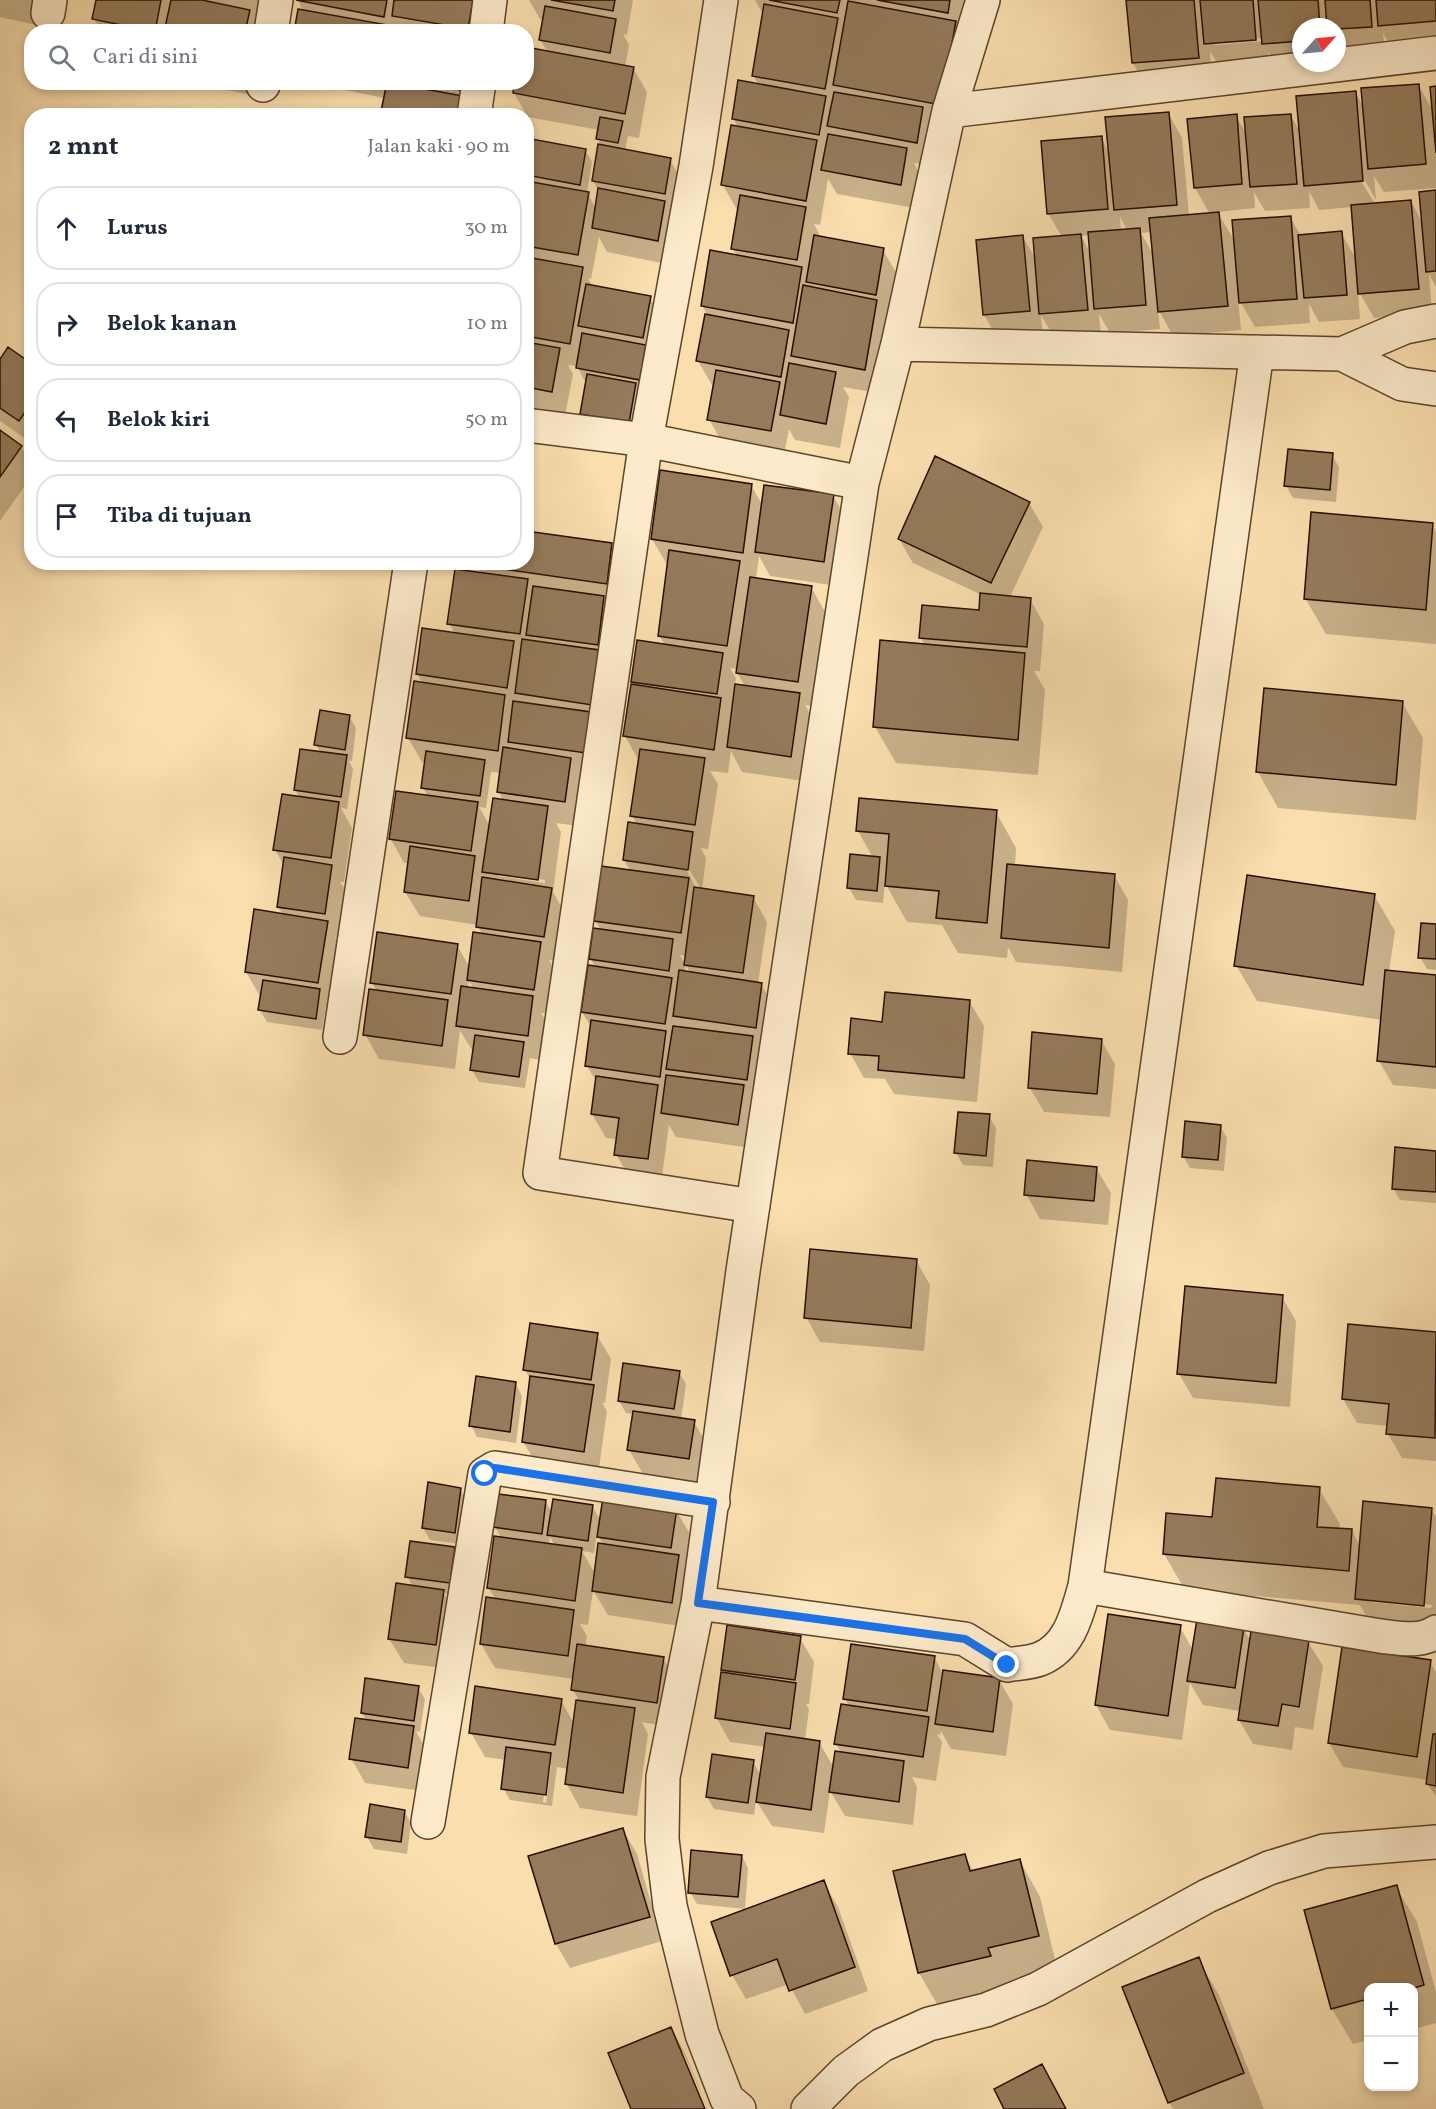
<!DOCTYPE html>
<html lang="id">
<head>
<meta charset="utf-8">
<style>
	body { margin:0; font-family:Vollkorn,serif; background:#f2f2f3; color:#1f2937 }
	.controls { position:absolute; right:18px; bottom:18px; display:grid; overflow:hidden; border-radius:12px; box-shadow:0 3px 9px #0003 }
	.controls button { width:54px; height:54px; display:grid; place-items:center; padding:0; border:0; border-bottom:2px solid #e0e1e3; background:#fff; color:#1f2937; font:30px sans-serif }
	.compass { position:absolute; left:1292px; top:18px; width:54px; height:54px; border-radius:50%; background:#fff; box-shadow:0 3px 9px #0003; rotate:63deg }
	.stop { position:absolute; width:18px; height:18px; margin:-14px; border:4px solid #1a73e8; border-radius:50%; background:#fff }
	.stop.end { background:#1a73e8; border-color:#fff; box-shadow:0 2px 6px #0008 }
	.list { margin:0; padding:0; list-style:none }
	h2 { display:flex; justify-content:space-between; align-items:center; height:78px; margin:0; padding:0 24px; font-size:26px }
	h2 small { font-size:20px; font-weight:400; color:#747a83 }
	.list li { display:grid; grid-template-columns:39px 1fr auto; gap:18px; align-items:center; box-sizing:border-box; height:84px; margin:0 12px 12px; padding:0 12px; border:2px solid #e0e1e3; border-radius:24px }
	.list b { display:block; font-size:22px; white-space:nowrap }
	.list em { font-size:20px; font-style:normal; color:#747a83 }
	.icon { flex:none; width:33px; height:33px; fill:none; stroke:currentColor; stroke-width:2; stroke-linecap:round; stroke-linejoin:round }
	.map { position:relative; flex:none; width:1436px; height:2109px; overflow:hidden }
	.search { position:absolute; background:#fff; box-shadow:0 3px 9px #0003; left:24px; top:24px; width:510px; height:66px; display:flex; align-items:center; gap:15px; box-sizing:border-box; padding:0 21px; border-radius:24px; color:#747a83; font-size:22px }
	.panel { position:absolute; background:#fff; box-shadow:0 3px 9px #0003; left:24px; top:108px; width:510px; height:462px; border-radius:24px }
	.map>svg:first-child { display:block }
	.shadow { fill:#0003; fill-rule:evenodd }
	.building { fill:#957b5b; stroke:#280f01; stroke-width:1.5 }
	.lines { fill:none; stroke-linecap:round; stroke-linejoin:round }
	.minor-casing { stroke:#5c432c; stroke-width:36 }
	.minor { stroke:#fceaca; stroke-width:33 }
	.route { stroke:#1a73e8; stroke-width:8 }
</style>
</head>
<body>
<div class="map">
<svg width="1436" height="2109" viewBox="0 0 1436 2109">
	<rect width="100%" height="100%" fill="#fadeae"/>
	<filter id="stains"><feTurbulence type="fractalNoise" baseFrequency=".00333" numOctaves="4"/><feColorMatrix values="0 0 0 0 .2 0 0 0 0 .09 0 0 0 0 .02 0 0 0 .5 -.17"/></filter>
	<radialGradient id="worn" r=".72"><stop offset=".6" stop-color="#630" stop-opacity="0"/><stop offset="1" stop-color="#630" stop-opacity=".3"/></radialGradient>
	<path class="shadow" d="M0 0H56L50 28 0 17Z
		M98 0H266L260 32H103L94 19Z
		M298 0H490L485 32H296L303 11Z
		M529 0H633L627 35 623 34 629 45 625 67 633 68 647 92 639 138 628 136 625 151 670 160 684 184 672 265 607 252 599 237 591 279 588 278 593 287 650 298 664 322 635 435 589 426 582 414 587 381 584 380 577 366 568 365 573 374 565 416 526 408V140L585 150 592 162 587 193 596 208 599 191 593 181 602 147 597 138 599 130 528 117 514 93 526 82 548 52 540 40 544 20 540 19Z
		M755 0H968L931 166 914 163 920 174 914 208 837 194 828 179 820 225 814 224 819 233 818 237 883 250 897 274 890 318H886L890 325 878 393 843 387 849 397 840 448 795 440 789 429 784 455 723 444 709 419 715 386 712 385 698 361 708 316 702 305 737 256 732 248 739 210H737L723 185 738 128 733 118 759 85 753 75 764 16Z
		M1128 0H1436V47L1393 50 1383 33 1385 51 1343 54 1337 44V27H1301V63L1277 68 1268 52 1269 64 1220 68 1210 51 1212 82 1147 87 1133 63ZM1263 38 1264 41 1215 45V41Z
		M190 82H253L251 95Z
		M305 82H480L473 116Z
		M1418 85 1434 112 1436 88V188L1384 192 1374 176 1376 200 1361 174 1358 176 1375 204 1411 201 1423 224 1436 192V287L1429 274 1432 313 1374 318 1358 290 1360 319 1319 322 1309 304 1310 323 1255 327 1238 298 1241 330 1173 336 1158 309 1160 329 1110 333 1099 314 1101 335 1054 338 1041 315 1043 336 998 339 984 315 978 241 1023 237 1036 260 1062 237 1048 213 1101 137 1110 154 1168 113 1182 138 1189 216 1210 214 1195 188 1236 116 1247 135 1290 115 1301 133 1355 92 1364 108ZM1309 191 1319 210 1352 207 1357 260 1341 233 1301 236 1290 217 1236 243 1217 212 1255 208 1254 192 1265 211 1310 208ZM1120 217 1127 230 1121 231ZM1152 232 1154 256 1141 233ZM1090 235 1091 254 1081 236Z
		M0 362 32 366V443L0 421Z
		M0 432 21 447 32 465V476L0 521Z
		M1332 455 1339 467 1336 502 1293 498 1286 486Z
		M751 485 763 506 833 496 847 520 838 586 770 576 759 556 756 579 811 587 825 612 811 706 805 705 813 719 804 781 742 772 731 751 728 773 710 771 718 784 708 849 701 848 706 858 702 890 753 897 767 922 758 984H761L775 1009 769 1052 759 1051 766 1062 751 1148 676 1137 669 1125 661 1183 630 1179 616 1154 618 1139 606 1138 592 1114 597 1083 587 1066 592 1028 582 1012 596 968 590 958 601 931 595 920 631 872 624 860 637 825 632 815 639 761 625 736 635 686 632 681 665 645 659 635 669 564 666 563 652 539ZM730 668 738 669 737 673 745 686 735 685 736 678ZM685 863 701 889H697L683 864ZM680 955 686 956 685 964ZM686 965 691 974 685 973Z
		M1029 503 1043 527 1010 597 1030 599 1044 624 1040 671H1034L1045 690 1038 775 896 763 875 727 925 645 920 637 980 612 982 595 913 563 899 539Z
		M1432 525 1436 532V644L1326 634 1305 598Z
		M611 545 625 569 599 776 579 774 585 783 578 826 556 823 561 832 553 892 565 913 558 961 549 960 554 968 548 1014 541 1013 547 1022 541 1060 530 1058 525 1088 479 1082 472 1070 475 1051 472 1050 460 1031 455 1069 379 1059 365 1034 377 992 372 982 457 945 470 968 482 935 478 925 420 916 405 892 409 863H404L390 838 428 797 423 788 426 763 422 762 408 738 423 684 417 674 455 634 449 623 482 574 476 565 526 562ZM491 772 501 773 499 792 504 802 490 826 479 807 486 808ZM499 873 545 880V883L499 876ZM469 981 474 989 468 988Z
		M1402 702 1423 738 1416 820 1278 808 1258 772Z
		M349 716 356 728 352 761H349L353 769 347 809 341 808 352 828 344 882H340L346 890 338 938 335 937 341 946 332 1007 326 1006 322 1030 267 1022 260 1010V996L246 972 283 915 278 907 284 866 275 849 300 798 295 790 321 753 316 745Z
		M996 812 1016 848 1015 866 1114 875 1128 900 1122 972 1016 962 1008 947 1007 958 958 953 942 925 907 922 885 883 883 903 856 900 849 888 873 858 858 831Z
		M1374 895 1395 931 1389 972 1436 976V1089L1393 1085 1379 1061 1382 1020 1257 1001 1236 965Z
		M1436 926V970L1427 969 1420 957Z
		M969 1001 984 1026 977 1102 894 1094 885 1079 864 1078 850 1053 883 1023Z
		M1101 1040 1115 1064 1110 1117 1044 1112 1030 1088Z
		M989 1116 996 1128 993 1167 963 1165 956 1153Z
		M1220 1126 1227 1138 1224 1171 1190 1168 1183 1156Z
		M1436 1153V1203L1400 1200 1393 1188Z
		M1096 1168 1111 1193 1108 1225 1040 1219 1026 1194Z
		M916 1260 930 1285 924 1351 820 1342 806 1317Z
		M1282 1297 1296 1321 1290 1407 1193 1398 1179 1374Z
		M1350 1326 1436 1333V1461L1402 1458 1388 1434 1389 1426 1357 1423 1343 1399Z
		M597 1335 611 1359 605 1403H602L607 1411 598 1475 538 1466 523 1442 531 1381 525 1370Z
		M679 1372 686 1384 681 1420 694 1422 708 1446 703 1483 643 1474 629 1450 634 1414 626 1413 619 1401Z
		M516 1384 522 1396 516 1443 477 1437 471 1425Z
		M460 1489 467 1501 461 1544 430 1540 423 1528Z
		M1319 1489 1340 1524 1339 1530 1352 1531 1360 1546 1431 1509 1436 1517V1630L1370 1623 1360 1605 1185 1590 1164 1554ZM1370 1599 1432 1605 1431 1608 1370 1602Z
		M546 1502 552 1513 592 1506 601 1521 676 1510 690 1534 685 1568 692 1580 686 1627 608 1615 593 1590 588 1625 580 1624 587 1636 585 1647 663 1658 677 1683 671 1727 642 1722 648 1734 637 1816 580 1808 566 1783 568 1769 557 1767 552 1806 510 1800 503 1788 506 1760 485 1757 471 1733 561 1700 574 1724 580 1702 573 1690 574 1679 495 1668 481 1644 496 1600 489 1588 502 1539 495 1527ZM597 1534 603 1545 596 1575 582 1551 594 1553ZM550 1537 555 1546 549 1545ZM548 1766H551L546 1803 543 1802Z
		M455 1549 461 1561 456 1595 444 1593 457 1616 449 1669 404 1663 389 1639 413 1587 407 1576Z
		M1180 1627 1193 1650 1243 1628 1251 1641 1308 1642 1323 1666 1313 1730 1295 1727 1292 1750 1253 1744 1239 1720 1240 1711 1203 1705 1190 1683 1182 1740 1110 1730 1096 1705Z
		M800 1638 814 1662 809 1704H806L809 1709 805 1740 819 1742 834 1768 842 1754 836 1744 849 1706 845 1699 934 1657 942 1672 999 1680 1013 1704 1006 1756 951 1749 941 1731 940 1735 937 1734 942 1742 936 1781 912 1777 917 1787 913 1825 845 1816 830 1791 824 1833 772 1826 756 1800 754 1815 714 1809 707 1797 753 1761 761 1776 765 1747 730 1742 716 1717 726 1674 723 1669Z
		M1430 1662 1436 1672V1796L1427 1784 1428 1780 1343 1767 1329 1743Z
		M418 1688 425 1699 420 1732 416 1731 427 1751 422 1791 365 1783 351 1758 367 1721 362 1713Z
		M404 1811 411 1823 407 1854 374 1849 367 1837Z
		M623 1830 637 1854 662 1941 570 1968 556 1944 530 1857Z
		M964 1855 974 1872 1020 1861 1040 1897 1058 1972 1010 1992 940 2009 919 1973 895 1872Z
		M742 1856 748 1868 745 1909 697 1904 690 1892Z
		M824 1882 838 1907 868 1991 805 2014 789 1984 746 1999 732 1975Z
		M1396 1887 1417 1922 1436 1992V2023L1414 2029V1988H1368V2040L1353 2044 1332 2009 1306 1911Z
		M1198 1959 1219 1995 1264 2109H1173L1169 2102Z
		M671 2028 685 2053 708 2109 683 2052H680L704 2109H632Z"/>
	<path class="building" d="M96 0H161L155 32 92 19Z
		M171 0H202L250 10 245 32H164Z
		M296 0H387L384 17Z
		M394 0H473L468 29 392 16Z
		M551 0H615L613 11Z
		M769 0H840L837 13Z
		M877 0H950L948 13Z
		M1126 0H1194L1199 58 1132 63Z
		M1200 0H1253L1256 40 1204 44Z
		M1258 0H1318L1320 27H1301V41L1262 44Z
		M1325 0H1370L1372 27 1337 29V27H1327Z
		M1376 0H1436V21L1378 26Z
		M848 1 956 21 941 105 833 85Z
		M764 4 838 18 825 89 752 76Z
		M545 6 616 19 610 53 539 40Z
		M298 9 393 26 392 32H294Z
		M398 26 428 32H397Z
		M526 47 634 67 625 114 513 93 514 82H526Z
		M738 80 826 96 819 135 732 119Z
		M387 82 463 96 460 116H380Z
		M422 82H462L461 90Z
		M1419 84 1426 164 1368 169 1361 88Z
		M1436 86V153L1430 87Z
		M1356 91 1363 181 1304 186 1296 96Z
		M834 92 923 107 917 143 827 126Z
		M1169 112 1177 205 1114 210 1105 117Z
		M1237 114 1242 184 1194 188 1187 119Z
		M1291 114 1297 184 1250 187 1244 117Z
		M600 117 623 121 618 143 596 139Z
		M731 125 817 140 806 201 721 185Z
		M828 134 907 148 901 185 821 170Z
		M1102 136 1108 209 1047 214 1041 141Z
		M526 138 586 149 580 185 526 175Z
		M598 144 671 158 665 194 592 181Z
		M526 181 589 192 578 255 526 246Z
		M598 188 665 201 658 241 592 228Z
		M1436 190V271L1426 272 1419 192Z
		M740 195 806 207 797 260 731 249Z
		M1411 200 1419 289 1358 294 1351 205Z
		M1219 212 1228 306 1158 312 1149 218Z
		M1291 216 1297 299 1239 303 1232 220Z
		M1140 228 1146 305 1094 309 1088 232Z
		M1342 231 1347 295 1304 298 1298 235Z
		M1081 234 1088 310 1039 314 1033 238Z
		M814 235 884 248 876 295 806 282Z
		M1023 235 1030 311 983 315 976 240Z
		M710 250 802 267 793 323 701 306Z
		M526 257 583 267 570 344 526 336Z
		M586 284 651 296 643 338 578 326Z
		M803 285 877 300 865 370 791 356Z
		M705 314 789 330 781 377 696 361Z
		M582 333 646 345 640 380 576 368Z
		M526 342 560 348 552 392 526 387Z
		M8 347 32 364V402L19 421 0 408V359Z
		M789 363 836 372 826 424 780 415Z
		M716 370 780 382 771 431 707 420Z
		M587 374 636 383 629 423 580 414Z
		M0 430 22 446 0 477Z
		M1288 449 1333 453 1330 490 1284 486Z
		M935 456 1030 502 991 583 898 539Z
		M660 470 752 484 743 553 651 539Z
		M764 485 834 494 824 562 755 552Z
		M1311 512 1433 523 1426 610 1304 599Z
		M526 531 612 543 607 584 475 565V562H526Z
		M669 550 740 561 727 646 658 636Z
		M455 569 528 579 520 634 447 624Z
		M750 577 812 586 798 682 736 673Z
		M533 586 604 596 598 645 526 635Z
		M980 593 1031 598 1027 647 919 638 922 605 979 610Z
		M422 628 514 641 507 688 416 674Z
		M522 639 599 650 592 705 515 693Z
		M637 640 723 653 717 694 631 682Z
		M880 640 1025 653 1018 740 873 727Z
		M414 681 505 695 498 751 406 738Z
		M631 684 721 698 714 750 623 736Z
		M735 684 800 693 791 757 727 747Z
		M1264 688 1403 701 1396 785 1256 772Z
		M513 701 591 712 586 753 508 742Z
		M320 710 350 715 345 750 314 745Z
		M503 747 571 758 565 802 497 792Z
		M300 749 347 755 341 797 294 790Z
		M640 749 705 758 695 825 630 816Z
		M426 751 485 760 480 796 421 788Z
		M396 791 478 802 471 851 389 839Z
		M282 794 339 802 331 858 273 850Z
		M493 798 548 806 538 880 482 872Z
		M859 798 997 810 987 923 936 918 939 891 885 886 889 834 856 831Z
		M628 822 693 832 688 870 623 860Z
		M410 846 475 856 469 901 404 892Z
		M850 854 880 857 877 891 847 888Z
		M284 857 332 865 325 914 277 907Z
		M1007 864 1115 874 1109 948 1001 938Z
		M601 866 689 878 681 933 594 921Z
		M1247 875 1375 894 1363 985 1234 966Z
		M482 877 552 888 544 937 476 927Z
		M694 887 754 896 743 973 684 965Z
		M254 909 328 921 318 983 245 972Z
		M1421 923 1436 924V959L1418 958Z
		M593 928 673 939 669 971 589 959Z
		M377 932 458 944 451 994 370 983Z
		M473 932 541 942 534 990 467 980Z
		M588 965 672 978 665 1024 581 1012Z
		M679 970 762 983 756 1028 673 1016Z
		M1385 970 1436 975V1067L1377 1061Z
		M263 980 320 989 316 1019 258 1010Z
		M461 986 533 996 528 1036 456 1026Z
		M369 989 448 1000 442 1046 363 1035Z
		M885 992 970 1000 964 1078 878 1070 879 1056 848 1054 851 1018 882 1022Z
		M591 1020 666 1031 660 1077 585 1066Z
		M673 1026 753 1036 747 1080 666 1069Z
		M1032 1032 1102 1039 1097 1094 1028 1088Z
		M475 1035 524 1042 519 1077 470 1070Z
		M666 1075 744 1085 738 1125 661 1113Z
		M596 1076 658 1085 648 1159 614 1155 619 1118 591 1114Z
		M958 1112 990 1114 986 1156 954 1153Z
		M1185 1121 1221 1125 1218 1160 1182 1157Z
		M1395 1147 1436 1151V1192L1392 1189Z
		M1027 1160 1097 1167 1094 1201 1024 1195Z
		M810 1249 917 1259 911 1328 804 1318Z
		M1185 1286 1283 1295 1276 1383 1177 1374Z
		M530 1323 598 1333 591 1380 523 1370Z
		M1348 1324 1436 1332 1435 1438 1386 1434 1389 1404 1342 1399Z
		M623 1363 680 1371 674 1409 618 1401Z
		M476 1376 516 1382 510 1432 469 1426Z
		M530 1376 594 1385 584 1452 522 1442Z
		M633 1411 695 1420 689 1459 627 1450Z
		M1216 1478 1320 1487 1317 1527 1352 1529 1349 1571 1163 1554 1166 1513 1212 1517Z
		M428 1482 461 1488 455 1533 422 1528Z
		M498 1494 546 1500 542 1534 493 1527Z
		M603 1497 677 1508 671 1548 597 1537Z
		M553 1499 593 1505 588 1541 547 1535Z
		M1363 1501 1432 1508 1424 1606 1355 1599Z
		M494 1536 582 1548 575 1601 487 1588Z
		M410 1541 455 1547 450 1583 405 1577Z
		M598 1543 679 1555 672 1603 592 1591Z
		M396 1583 444 1590 436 1645 388 1639Z
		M486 1597 574 1610 568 1656 480 1644Z
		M1108 1614 1181 1625 1168 1716 1095 1705Z
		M1197 1619 1244 1627 1235 1688 1187 1681Z
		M727 1625 801 1636 795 1680 721 1670Z
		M1251 1631 1309 1640 1299 1707 1282 1704 1278 1726 1238 1720Z
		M577 1644 664 1657 657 1703 571 1690Z
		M851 1644 935 1656 927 1711 843 1699Z
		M1342 1647 1431 1660 1417 1757 1328 1743Z
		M943 1670 1000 1678 993 1732 935 1724Z
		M721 1672 796 1683 790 1729 715 1718Z
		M365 1678 419 1686 414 1721 361 1713Z
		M475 1686 562 1699 555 1745 469 1733Z
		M576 1700 635 1708 623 1793 565 1784Z
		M841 1704 929 1717 923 1757 834 1744Z
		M355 1718 414 1726 408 1768 349 1759Z
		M766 1733 820 1741 811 1810 756 1802Z
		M1433 1734H1436V1786L1426 1784Z
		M506 1747 551 1753 546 1795 501 1789Z
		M835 1751 904 1761 899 1802 829 1792Z
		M712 1754 754 1760 748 1803 706 1797Z
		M370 1804 405 1810 401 1842 365 1837Z
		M623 1828 650 1917 555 1944 528 1856Z
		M691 1850 742 1855 738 1897 688 1893Z
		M965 1854 970 1871 1020 1859 1039 1936 988 1948 991 1956 918 1973 893 1871Z
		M824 1880 855 1967 789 1991 777 1959 730 1976 711 1922Z
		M1397 1885 1424 1985 1414 1988H1368V1999L1331 2009 1304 1910Z
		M1199 1957 1244 2073 1168 2103 1122 1987Z
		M671 2027 705 2109H631L608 2053Z
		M1042 2064 1066 2109H1004L994 2089Z"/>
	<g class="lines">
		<g class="minor-casing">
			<path id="minor" d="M721 0 696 166 646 440 540 1173 753 1206
				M48 13 50 0
				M271 32 276 0
				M486 32 490 0
				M263 85V82
				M949 111 1436 53
				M474 116 479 82
				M898 344 1342 354 1402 384 1436 389
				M1342 354 1405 327 1436 321
				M526 425 646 440 862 483
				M340 1037 411 562
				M1085 1586 1380 1636C1399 1638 1419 1643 1436 1632
				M698 1603 965 1639 1007 1665C1017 1663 1030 1663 1040 1659 1070 1647 1077 1614 1085 1586L1257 352
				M428 1822 485 1474 495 1468 713 1502
				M739 2109 727 2099 702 2034 670 1906 662 1839 663 1777 698 1603 743 1271 862 483 898 344 949 111 983 0
				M808 2109 846 2071 882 2045 929 2024 986 2010 1038 1989 1207 1896 1269 1868 1324 1851 1436 1842"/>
		</g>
		<use href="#minor" class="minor"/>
	</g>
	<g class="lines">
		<path class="route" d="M485 1474 495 1468 713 1502 698 1603 965 1639 1007 1665"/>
	</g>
	<rect width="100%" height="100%" filter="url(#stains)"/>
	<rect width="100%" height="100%" fill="url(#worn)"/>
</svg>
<div class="controls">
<button>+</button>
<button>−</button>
</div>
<svg class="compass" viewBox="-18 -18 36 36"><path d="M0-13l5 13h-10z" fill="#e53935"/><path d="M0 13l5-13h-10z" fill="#747a83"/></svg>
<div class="stop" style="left:485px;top:1474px"></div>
<div class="stop end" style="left:1007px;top:1665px"></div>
<div class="search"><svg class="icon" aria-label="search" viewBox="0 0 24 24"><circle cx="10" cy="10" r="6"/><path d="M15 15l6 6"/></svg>Cari di sini</div>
<section class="panel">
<h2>2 mnt<small>Jalan kaki · 90 m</small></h2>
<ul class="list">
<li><svg class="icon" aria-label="ahead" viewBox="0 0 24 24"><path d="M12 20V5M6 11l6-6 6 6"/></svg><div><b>Lurus</b></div><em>30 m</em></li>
<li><svg class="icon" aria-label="right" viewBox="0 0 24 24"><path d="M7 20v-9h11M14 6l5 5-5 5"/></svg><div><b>Belok kanan</b></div><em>10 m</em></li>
<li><svg class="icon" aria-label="left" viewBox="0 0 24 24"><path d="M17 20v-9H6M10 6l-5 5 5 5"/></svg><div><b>Belok kiri</b></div><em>50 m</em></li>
<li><svg class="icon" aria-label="arrive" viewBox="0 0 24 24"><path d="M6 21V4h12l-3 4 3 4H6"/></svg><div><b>Tiba di tujuan</b></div></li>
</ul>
</section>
</div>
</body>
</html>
